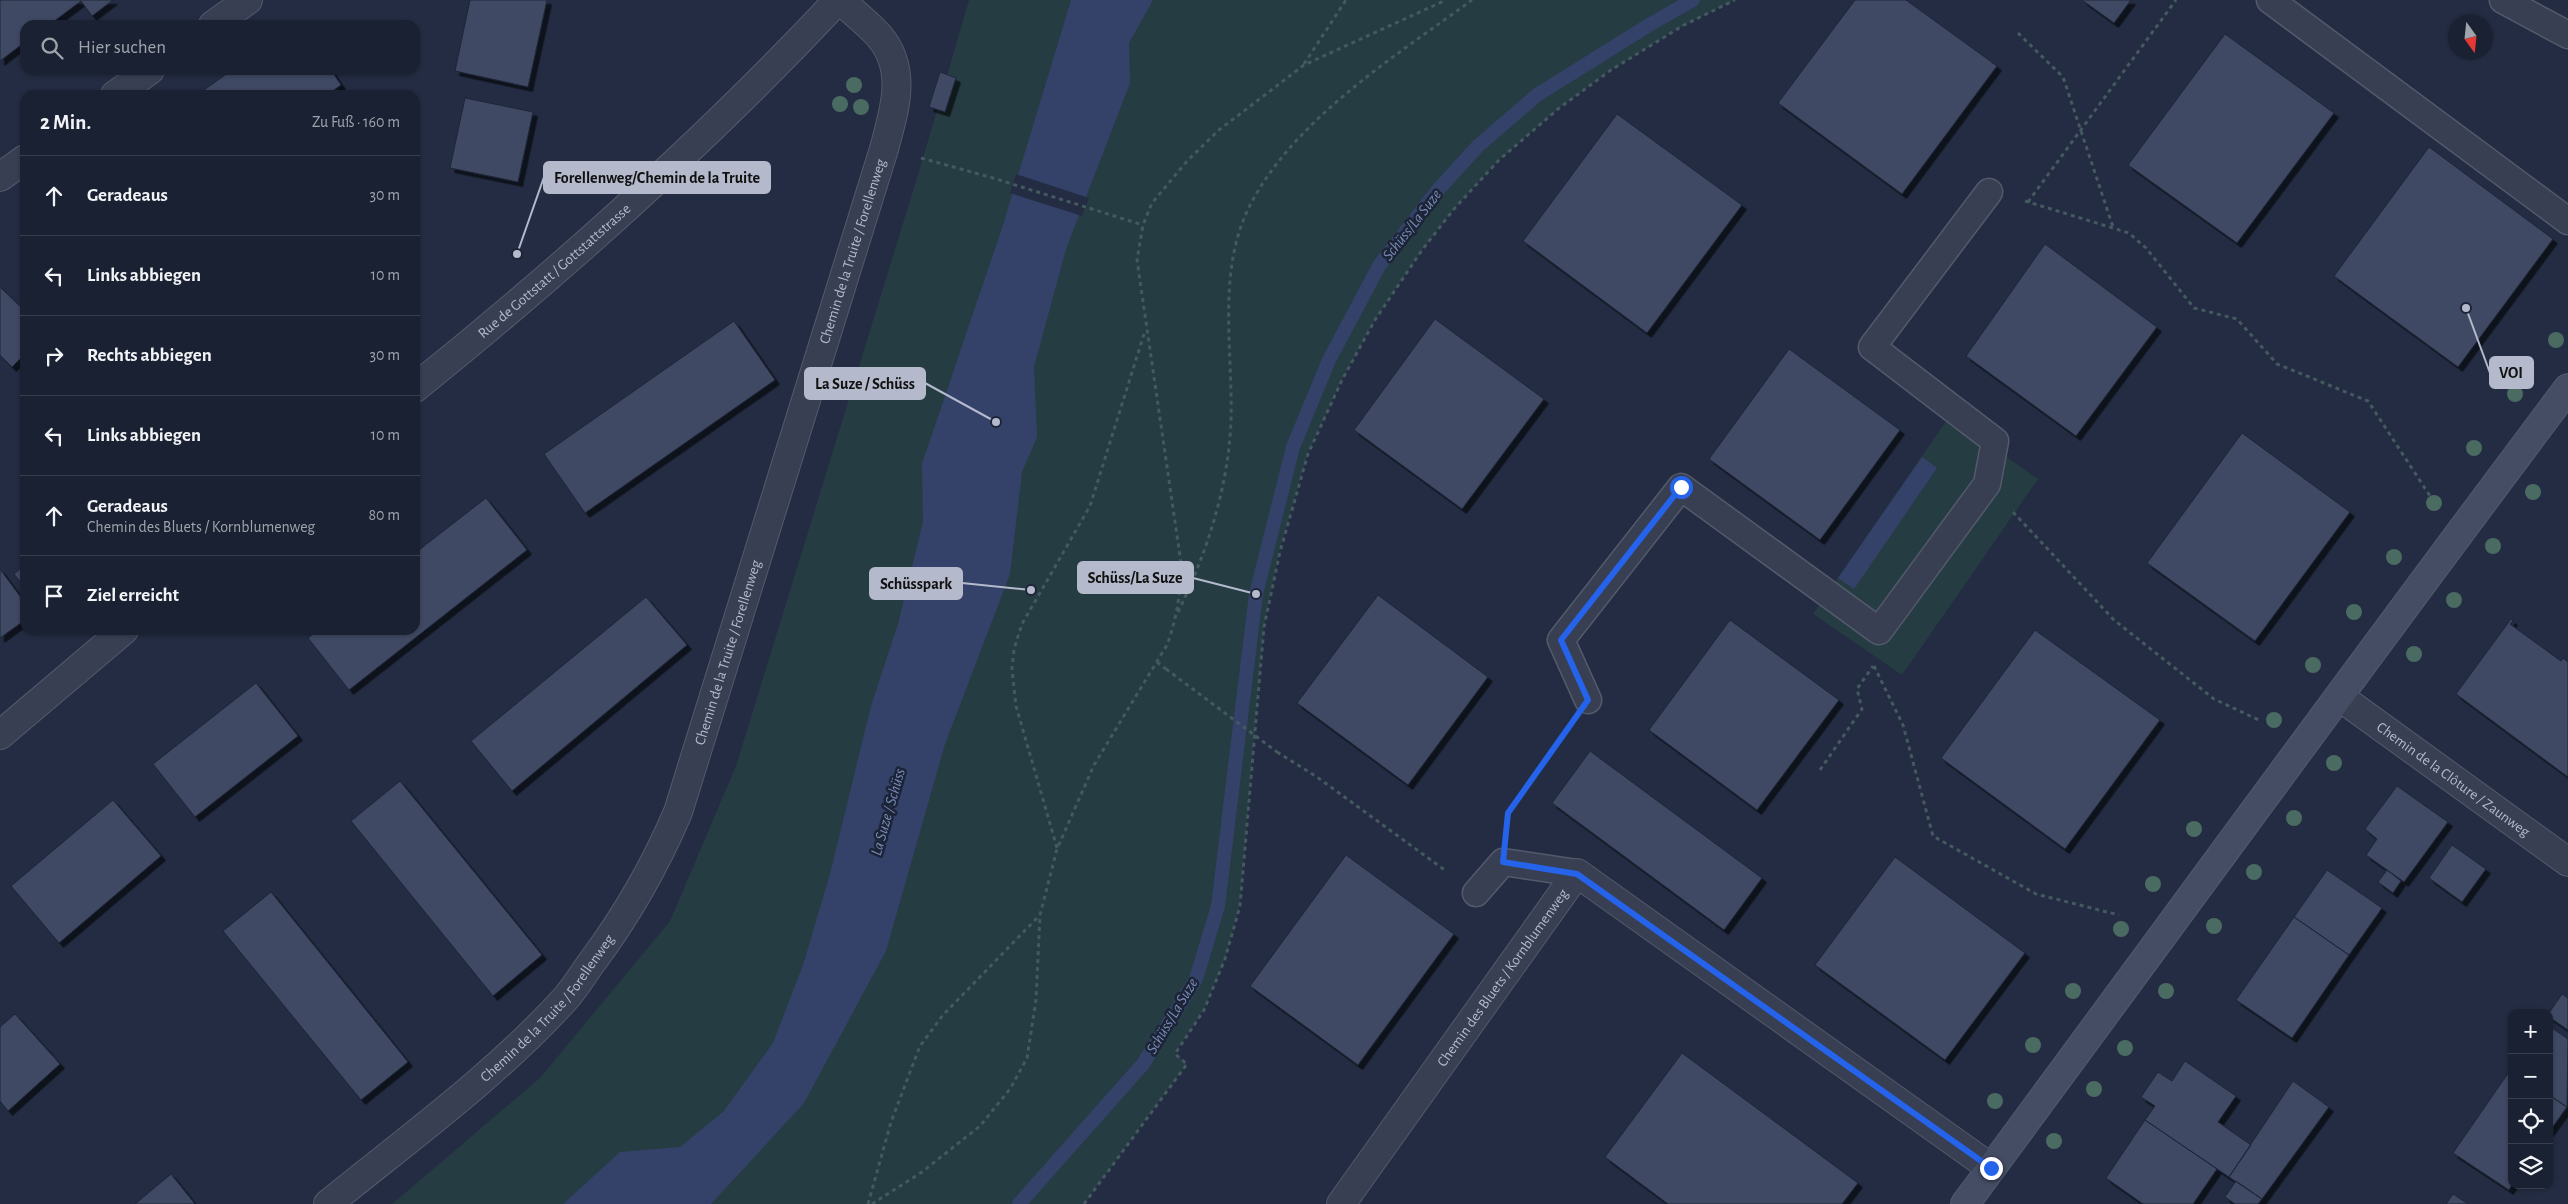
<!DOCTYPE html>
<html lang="de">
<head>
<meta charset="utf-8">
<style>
	body { margin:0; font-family:"Alegreya Sans",sans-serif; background:#272e3e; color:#f1f3f6 }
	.controls { position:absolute; right:15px; bottom:15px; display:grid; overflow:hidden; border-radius:10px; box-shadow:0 1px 4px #0004 }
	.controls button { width:45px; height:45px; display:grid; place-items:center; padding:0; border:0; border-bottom:1px solid #383e4d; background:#1a2132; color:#f1f3f6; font:25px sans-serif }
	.compass { position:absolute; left:2448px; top:15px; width:45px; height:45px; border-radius:50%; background:#1a2132; box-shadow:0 1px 4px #0004; rotate:165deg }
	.stop { position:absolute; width:15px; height:15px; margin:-11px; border:4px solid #2563eb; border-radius:50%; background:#fff }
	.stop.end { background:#2563eb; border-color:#fff; box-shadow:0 1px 5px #0008 }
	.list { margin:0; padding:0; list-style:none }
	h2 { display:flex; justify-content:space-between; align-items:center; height:65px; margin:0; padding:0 20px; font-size:21px }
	h2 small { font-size:16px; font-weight:400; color:#9fa3ac }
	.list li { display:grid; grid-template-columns:32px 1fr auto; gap:15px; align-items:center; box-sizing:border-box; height:80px; padding:0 20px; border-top:1px solid #383e4d }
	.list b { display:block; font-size:19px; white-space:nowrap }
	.list p { margin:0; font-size:16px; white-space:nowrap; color:#9fa3ac }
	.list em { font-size:16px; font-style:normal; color:#9fa3ac }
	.icon { flex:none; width:28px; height:28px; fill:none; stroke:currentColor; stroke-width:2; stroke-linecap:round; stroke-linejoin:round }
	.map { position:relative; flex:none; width:2568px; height:1204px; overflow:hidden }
	.search { position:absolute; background:#1a2132; box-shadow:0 1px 4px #0004; left:20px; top:20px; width:400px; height:55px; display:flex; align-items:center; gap:12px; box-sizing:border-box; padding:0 18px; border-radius:15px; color:#9fa3ac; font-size:19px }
	.panel { position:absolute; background:#1a2132; box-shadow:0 1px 4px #0004; left:20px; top:90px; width:400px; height:545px; border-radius:15px }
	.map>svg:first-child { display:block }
	.green { fill:#253c43 }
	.water { fill:#344269 }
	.pier { fill:#232c42 }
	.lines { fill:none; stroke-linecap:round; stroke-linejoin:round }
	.stream { stroke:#344269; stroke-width:14 }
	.building { fill:#3f4863; stroke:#1e2639; filter:url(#shadow) }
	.lane-casing { stroke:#535a6c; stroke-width:29 }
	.street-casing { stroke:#535a6c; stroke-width:30 }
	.secondary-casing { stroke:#535a6c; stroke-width:30 }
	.path { stroke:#445960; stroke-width:3; stroke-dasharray:4 4; stroke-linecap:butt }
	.lane { stroke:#383f52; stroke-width:26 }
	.street { stroke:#383f52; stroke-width:28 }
	.secondary { stroke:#454d65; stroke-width:28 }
	.path-bridge { stroke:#445960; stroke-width:3; stroke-dasharray:4 4; stroke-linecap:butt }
	.tree { fill:#4a6b62 }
	.route { stroke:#2563eb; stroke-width:6 }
	.labels { text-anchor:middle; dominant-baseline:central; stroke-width:5; stroke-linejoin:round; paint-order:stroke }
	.street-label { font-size:15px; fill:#b4bacc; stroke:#1c2437 }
	.water-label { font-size:16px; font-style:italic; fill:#7a8bb6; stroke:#1c2437 }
	.leader { fill:none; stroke:#b4bacc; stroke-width:2 }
	.callout-dot { fill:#b4bacc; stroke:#1c2437; stroke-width:2 }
	.callout { fill:#b4bacc; stroke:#b4bacc; stroke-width:2 }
	.callout-label { font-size:16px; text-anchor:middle; font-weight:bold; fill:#111 }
</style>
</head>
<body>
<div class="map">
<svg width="2568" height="1204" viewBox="0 0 2568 1204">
	<defs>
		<filter id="shadow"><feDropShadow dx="4.5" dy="4.5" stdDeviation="0" flood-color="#0009"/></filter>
	</defs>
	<rect width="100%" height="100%" fill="#232c42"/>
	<path class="green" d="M969 0H1735L1684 25 1611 70 1558 109 1499 160 1454 209 1422 250 1375 320 1342 380 1308 454 1279 552 1264 627 1240 905 1225 959 1204 1010 1175 1053 1187 1064 1084 1204H392L540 1078 670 921 736 766 920 168Z
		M1949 417 2038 479 1902 675 1813 614Z"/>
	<path class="water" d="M1071 0H1153L1129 43 1130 83 1066 249 1034 367 1037 437 1022 472 1010 574 945 744 886 951 804 1103 711 1204H563L620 1152 680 1147 723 1112 773 1043 803 965 830 874 871 706 898 624 923 522 922 464 1003 225Z
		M1922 457 1937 468 1854 589 1838 578Z"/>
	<path class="pier" d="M1016 174 1089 198 1082 216 1010 193Z"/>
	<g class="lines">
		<path class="stream" d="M1019 1204 1143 1064 1196 979 1218 906 1256 594 1293 447 1329 360 1379 266 1437 191 1478 146 1537 95 1649 25 1693 0"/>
	</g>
	<path class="building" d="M0 0H113L92 16 81 1 49 25H25V42L0 61Z
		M470 0H547L528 87 455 71Z
		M1855 0H1906L1997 66 1902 194 1778 103Z
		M2082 0H2131L2114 23Z
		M2225 34 2334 113 2237 243 2128 165Z
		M232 70H331L341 85 327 95H197Z
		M940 72 956 78 945 112 929 107Z
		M465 98 533 112 518 182 450 168Z
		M1617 114 1742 205 1647 333 1523 241Z
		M2429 147 2553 239 2458 367 2334 276Z
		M2045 244 2157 327 2076 436 1966 356Z
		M0 287 25 311V354L12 367 0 355Z
		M1435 319 1544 399 1462 509 1354 430Z
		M734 321 775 380 585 513 544 454Z
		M1789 349 1900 430 1820 540 1709 459Z
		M2242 433 2350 512 2255 641 2147 563Z
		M486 498 527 550 349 690 308 638 318 630H415V553Z
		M25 565V588L14 574Z
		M0 569 25 603V620L0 638Z
		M1378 595 1488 677 1408 785 1297 703Z
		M646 597 687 645 512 791 471 741Z
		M2511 619 2513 621 2510 624 2561 661 2563 658 2568 662V777L2456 694Z
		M1730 620 1839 700 1757 810 1649 730Z
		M2035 630 2160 720 2065 849 1941 758Z
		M256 683 298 736 195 817 153 764Z
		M1590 751 1762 878 1724 930 1552 803Z
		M400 781 542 955 493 996 351 821Z
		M2397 786 2448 822 2404 882 2366 855 2377 839 2365 829Z
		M113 800 161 856 59 943 11 886Z
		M2452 845 2486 869 2462 902 2429 878Z
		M1346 855 1454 934 1358 1065 1250 986Z
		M1895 857 2025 953 1945 1060 1815 965Z
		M2327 870 2382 908 2349 955 2294 917Z
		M2387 870 2401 881 2393 893 2378 882Z
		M271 892 408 1062 361 1100 223 931Z
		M2294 917 2349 955 2292 1038 2236 1000Z
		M2562 994 2568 998V1030L2549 1017V1013Z
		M15 1014 60 1064 8 1111 0 1101V1027Z
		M2549 1026 2568 1039 2567 1107 2549 1095Z
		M1682 1053 1858 1183 1842 1204H1668L1605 1157Z
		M2185 1061 2236 1096 2218 1122 2251 1145 2229 1177 2145 1120 2155 1106 2141 1097 2158 1072 2172 1081Z
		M2511 1069 2512 1185 2509 1190 2453 1153Z
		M2293 1081 2329 1107 2262 1199 2229 1177Z
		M2549 1095 2567 1107 2549 1132Z
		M2145 1120 2217 1169 2193 1204H2143L2106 1178Z
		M171 1174 195 1204H135Z
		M2236 1181 2262 1199 2258 1204H2235L2225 1197Z
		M2453 1194 2468 1204H2446Z"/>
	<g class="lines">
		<g class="lane-casing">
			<path id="lane" d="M2270 0 2568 221
				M2503 0 2568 35
				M1588 700 1561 640 1681 487 1879 631 1987 484 1995 441 1872 347 1989 192
				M1476 893 1503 862 1577 873"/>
		</g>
		<g class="street-casing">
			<g id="street">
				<path d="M213 25 248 0"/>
				<path d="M115 95 150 70"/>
				<path d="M0 177 25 159"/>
				<path id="s1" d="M415 388C564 268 707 140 838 0"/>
				<path id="s2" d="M2340 697 2568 862"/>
				<path d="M0 735 124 630"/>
				<path id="s3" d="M328 1204C409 1138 495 1076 565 999 575 988 583 974 592 962 627 915 655 866 678 812L884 149C894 111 908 71 880 37 869 24 853 12 840 0"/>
				<path id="s4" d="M1341 1204 1577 873 1991 1168"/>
			</g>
		</g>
		<g class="secondary-casing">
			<path id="secondary" d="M1965 1204C2166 932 2365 658 2568 388"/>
		</g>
		<path class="path" d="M2018 33 2063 77 2113 227
			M1304 64 1346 0
			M921 158 993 178 1143 225
			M2025 201 2129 233 2146 248 2194 308 2237 319 2277 364 2368 401 2430 496
			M2028 202 2176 0
			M2013 512 2114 620 2214 699 2261 721
			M1178 612C1207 552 1228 489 1231 421 1233 354 1218 280 1245 216 1285 125 1394 57 1472 0
			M1157 662 1166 669
			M1874 666 1903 725 1933 836 2036 894 2119 915
			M1277 752 1317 777 1446 871
			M1820 770 1862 709 1857 689 1873 666
			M1507 824 1508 813 1567 730
			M1057 848 1016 706 1012 669 1014 649 1022 624 1090 506 1145 331
			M868 1204 891 1122 920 1046 943 1015 1040 915
			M872 1204 922 1172 980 1126 1010 1089 1027 1058 1036 1000 1040 915 1057 849 1094 765 1167 645C1177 618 1181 591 1181 563L1137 260 1143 225 1152 203 1188 160 1219 130 1304 65 1446 0
			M1084 1204 1187 1064 1175 1054 1204 1010 1225 959 1240 906 1264 627 1280 552 1308 454 1342 380 1375 320 1422 250 1454 209 1499 160 1558 109 1611 70 1684 25 1735 0"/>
		<use href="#lane" class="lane"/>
		<use href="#street" class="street"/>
		<use href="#secondary" class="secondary"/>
		<path class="path-bridge" d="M1166 669 1277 752"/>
	</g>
	<g class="tree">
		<circle cx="854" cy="85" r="8"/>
		<circle cx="840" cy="104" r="8"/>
		<circle cx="861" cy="107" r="8"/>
		<circle cx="2556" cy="340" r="8"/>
		<circle cx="2515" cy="394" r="8"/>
		<circle cx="2474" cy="448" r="8"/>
		<circle cx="2533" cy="492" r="8"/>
		<circle cx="2434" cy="503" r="8"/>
		<circle cx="2493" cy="546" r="8"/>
		<circle cx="2394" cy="557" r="8"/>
		<circle cx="2454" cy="600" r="8"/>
		<circle cx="2354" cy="612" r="8"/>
		<circle cx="2414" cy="654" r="8"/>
		<circle cx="2313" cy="665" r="8"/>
		<circle cx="2274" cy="720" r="8"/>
		<circle cx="2334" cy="763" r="8"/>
		<circle cx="2294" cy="818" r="8"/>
		<circle cx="2194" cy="829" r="8"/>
		<circle cx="2254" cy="872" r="8"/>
		<circle cx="2153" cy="884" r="8"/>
		<circle cx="2214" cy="926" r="8"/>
		<circle cx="2121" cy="929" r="8"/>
		<circle cx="2073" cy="991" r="8"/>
		<circle cx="2166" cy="991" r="8"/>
		<circle cx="2033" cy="1045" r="8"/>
		<circle cx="2125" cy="1048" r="8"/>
		<circle cx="2094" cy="1089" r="8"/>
		<circle cx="1995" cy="1101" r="8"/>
		<circle cx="2054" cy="1141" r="8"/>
	</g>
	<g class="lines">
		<path class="route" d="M1681 487 1561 640 1588 700 1508 813 1503 862 1577 874 1991 1168"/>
	</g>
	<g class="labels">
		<g class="street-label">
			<text stroke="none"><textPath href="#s3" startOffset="1120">Chemin de la Truite / Forellenweg</textPath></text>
			<text stroke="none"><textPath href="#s1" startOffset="182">Rue de Gottstatt / Gottstattstrasse</textPath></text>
			<text stroke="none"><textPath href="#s3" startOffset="700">Chemin de la Truite / Forellenweg</textPath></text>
			<text stroke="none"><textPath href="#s2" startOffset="140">Chemin de la Clôture / Zaunweg</textPath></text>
			<text stroke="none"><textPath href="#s4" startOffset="278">Chemin des Bluets / Kornblumenweg</textPath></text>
			<text stroke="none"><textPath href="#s3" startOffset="295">Chemin de la Truite / Forellenweg</textPath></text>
		</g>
		<g class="water-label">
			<text transform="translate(1412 225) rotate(-52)">Schüss/La Suze</text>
			<text transform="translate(888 812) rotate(-74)">La Suze / Schüss</text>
			<text transform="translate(1172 1016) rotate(-59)">Schüss/La Suze</text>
		</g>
	</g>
	<path class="leader" d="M517 254L544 177M2466 308L2490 373M996 422L925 383M1256 594L1193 578M1031 590L962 583"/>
	<g class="callout-dot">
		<circle cx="517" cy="254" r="5"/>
		<circle cx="2466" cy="308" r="5"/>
		<circle cx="996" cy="422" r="5"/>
		<circle cx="1256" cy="594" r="5"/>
		<circle cx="1031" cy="590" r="5"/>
	</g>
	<g class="callout">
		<rect x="544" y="162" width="226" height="31" rx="5"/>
		<rect x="2490" y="357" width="43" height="31" rx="5"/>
		<rect x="805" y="368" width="120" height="31" rx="5"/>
		<rect x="1078" y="562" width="115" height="31" rx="5"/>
		<rect x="870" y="568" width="92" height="31" rx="5"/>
	</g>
	<g class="callout-label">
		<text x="657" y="183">Forellenweg/Chemin de la Truite</text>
		<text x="2511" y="378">VOI</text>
		<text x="865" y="389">La Suze / Schüss</text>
		<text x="1135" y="583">Schüss/La Suze</text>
		<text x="916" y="589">Schüsspark</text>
	</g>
</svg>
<div class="controls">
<button>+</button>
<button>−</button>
<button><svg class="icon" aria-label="locate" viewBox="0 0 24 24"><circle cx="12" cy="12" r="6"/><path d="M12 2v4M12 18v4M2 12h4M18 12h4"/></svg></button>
<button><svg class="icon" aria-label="layers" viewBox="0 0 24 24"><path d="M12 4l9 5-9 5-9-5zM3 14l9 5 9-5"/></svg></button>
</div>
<svg class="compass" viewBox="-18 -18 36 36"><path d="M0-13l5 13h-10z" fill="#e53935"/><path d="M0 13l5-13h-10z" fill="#9fa3ac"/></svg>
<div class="stop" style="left:1681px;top:487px"></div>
<div class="stop end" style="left:1991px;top:1168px"></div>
<div class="search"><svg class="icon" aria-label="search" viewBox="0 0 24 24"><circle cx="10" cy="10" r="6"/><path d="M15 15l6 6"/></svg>Hier suchen</div>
<section class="panel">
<h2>2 Min.<small>Zu Fuß · 160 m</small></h2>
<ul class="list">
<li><svg class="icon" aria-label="ahead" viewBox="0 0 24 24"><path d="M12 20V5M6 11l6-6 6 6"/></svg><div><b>Geradeaus</b></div><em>30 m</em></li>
<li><svg class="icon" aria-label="left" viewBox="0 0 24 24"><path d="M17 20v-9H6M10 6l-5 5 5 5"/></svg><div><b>Links abbiegen</b></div><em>10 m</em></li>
<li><svg class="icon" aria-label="right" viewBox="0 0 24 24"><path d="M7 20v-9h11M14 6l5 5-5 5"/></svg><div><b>Rechts abbiegen</b></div><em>30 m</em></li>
<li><svg class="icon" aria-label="left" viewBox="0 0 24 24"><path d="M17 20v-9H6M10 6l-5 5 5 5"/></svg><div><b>Links abbiegen</b></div><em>10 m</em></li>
<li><svg class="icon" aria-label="ahead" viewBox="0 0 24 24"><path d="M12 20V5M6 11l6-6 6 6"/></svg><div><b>Geradeaus</b><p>Chemin des Bluets / Kornblumenweg</p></div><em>80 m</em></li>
<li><svg class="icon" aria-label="arrive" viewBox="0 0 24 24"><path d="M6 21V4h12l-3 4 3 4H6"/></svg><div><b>Ziel erreicht</b></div></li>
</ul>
</section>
</div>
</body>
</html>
